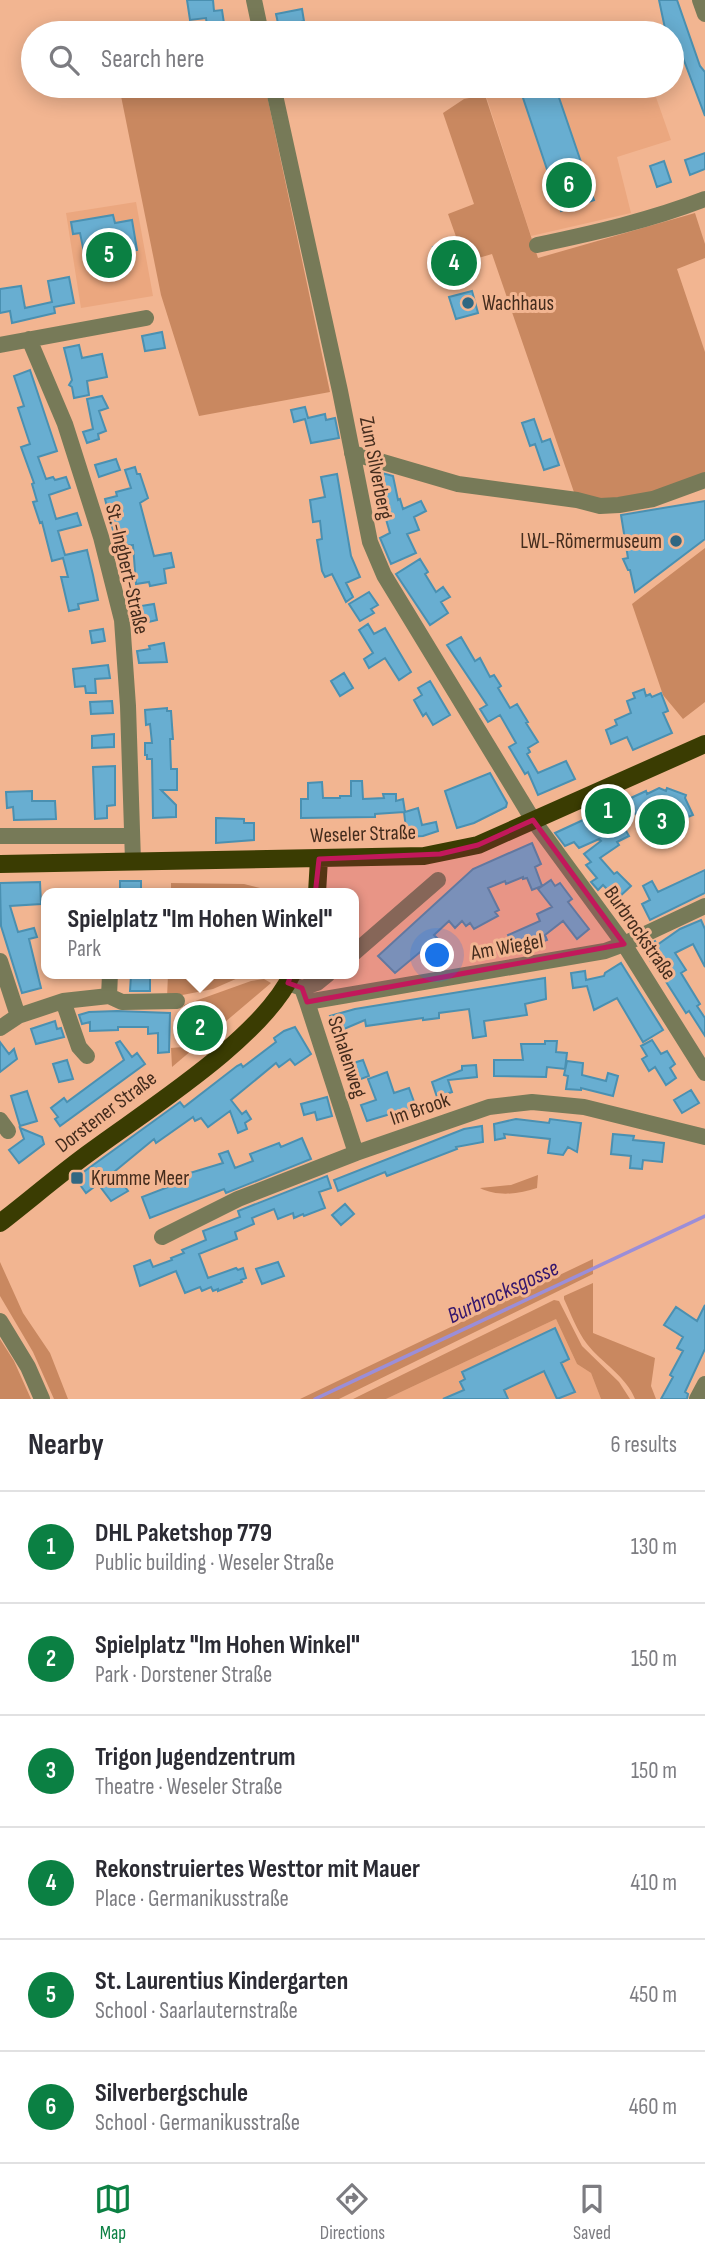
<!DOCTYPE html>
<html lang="en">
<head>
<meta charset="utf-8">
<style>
	body { margin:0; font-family:"Sofia Sans Condensed",sans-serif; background:#f7f7f7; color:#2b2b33 }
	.you { position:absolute; left:438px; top:956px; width:24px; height:24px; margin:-18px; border:5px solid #fff; border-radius:50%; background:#1a73e8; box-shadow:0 0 0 10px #1a73e833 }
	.badge { display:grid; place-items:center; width:46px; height:46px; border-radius:50%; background:#0b8043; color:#fff; font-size:23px; font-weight:700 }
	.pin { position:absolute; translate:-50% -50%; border:4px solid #fff; box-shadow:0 2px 7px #0006 }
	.popup { position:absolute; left:41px; top:888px; width:318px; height:91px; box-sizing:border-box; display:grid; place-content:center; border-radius:14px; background:#fff; filter:drop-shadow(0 2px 5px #0005); font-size:23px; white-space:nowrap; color:#7c7c81 }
	.popup b { font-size:26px; color:#2b2b33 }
	.popup::after { content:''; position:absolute; left:50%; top:100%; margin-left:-14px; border:14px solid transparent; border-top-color:#fff }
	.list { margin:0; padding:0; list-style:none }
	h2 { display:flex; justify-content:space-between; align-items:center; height:91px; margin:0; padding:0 28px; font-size:30px }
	h2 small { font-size:23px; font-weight:400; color:#7c7c81 }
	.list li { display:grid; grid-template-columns:46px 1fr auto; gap:21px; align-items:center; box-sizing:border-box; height:112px; padding:0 28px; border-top:2px solid #e1e1e2 }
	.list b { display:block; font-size:26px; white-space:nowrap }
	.list p { margin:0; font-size:23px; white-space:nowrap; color:#7c7c81 }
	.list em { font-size:23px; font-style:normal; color:#7c7c81 }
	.icon { flex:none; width:38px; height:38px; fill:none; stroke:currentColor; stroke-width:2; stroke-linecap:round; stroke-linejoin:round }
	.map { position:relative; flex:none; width:705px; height:1399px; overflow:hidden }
	.search { position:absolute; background:#fff; box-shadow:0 4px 18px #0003; left:21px; right:21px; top:21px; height:77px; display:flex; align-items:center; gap:18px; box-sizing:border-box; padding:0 24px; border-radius:38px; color:#7c7c81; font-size:26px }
	.sheet { height:763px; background:#fff }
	nav { display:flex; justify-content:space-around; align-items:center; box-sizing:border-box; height:98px; border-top:2px solid #e1e1e2; background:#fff; font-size:19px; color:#7c7c81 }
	nav a { display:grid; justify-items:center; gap:4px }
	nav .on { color:#0b8043 }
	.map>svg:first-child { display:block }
	.built { fill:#eba77f }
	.green { fill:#c98860 }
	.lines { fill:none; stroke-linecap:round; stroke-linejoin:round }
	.stream { stroke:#9b8ed8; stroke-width:3.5 }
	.building { fill:#68aed1; stroke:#4a90b1; stroke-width:2 }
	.minor { stroke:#777a58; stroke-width:16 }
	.major { stroke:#3a3c02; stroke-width:18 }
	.marked { fill:#c2185b; fill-opacity:0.2; stroke:#c2185b; stroke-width:5; stroke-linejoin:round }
	.poi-dot { fill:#306782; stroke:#f2b591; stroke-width:2.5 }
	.labels { text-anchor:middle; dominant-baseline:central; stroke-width:6; stroke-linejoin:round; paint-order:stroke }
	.poi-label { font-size:21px; fill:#442c1d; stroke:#f2b591; text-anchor:start }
	.street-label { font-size:21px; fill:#442c1d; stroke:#f2b591 }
	.water-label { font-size:23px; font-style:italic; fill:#34166d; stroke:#f2b591 }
</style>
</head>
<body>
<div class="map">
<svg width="705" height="1399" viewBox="0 0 705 1399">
	<rect width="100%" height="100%" fill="#f2b591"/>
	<path class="built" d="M483 86H652L671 140 617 157 631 213 531 236Z
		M136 202 153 296 81 308 66 213Z
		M556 1319 577 1364 591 1373 601 1399H386Z"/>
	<path class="green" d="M119 86H265L330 392 199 416 161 295Z
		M485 95 538 258 695 213 705 244V258L677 269 705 352V477L619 502 576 498 492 254 465 262 448 214 474 204 443 113 464 99Z
		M705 548V702L683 719 663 695 632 604Z
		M171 883 244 884 280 893H171Z
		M168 974H247L213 989 167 998Z
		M264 979 271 983 172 1067 171 1048 183 1047 184 1005 251 981Z
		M538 1175 537 1188C520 1194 497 1197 480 1188L511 1185Z
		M593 1259V1274L339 1399H300Z
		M0 1262 23 1313 50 1353 68 1399H54L33 1352 0 1296Z
		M593 1283V1333L655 1358 651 1386 656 1399H635C626 1376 602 1363 587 1344 577 1331 571 1314 564 1299V1296Z
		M554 1300 559 1301 582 1346 619 1382 630 1399H601L591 1373 577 1364 556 1319 386 1399H353Z
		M0 1339 14 1361 31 1399H0Z"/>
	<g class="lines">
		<path class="stream" d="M315 1399 705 1216"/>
	</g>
	<path class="building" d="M187 0H213L214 11 222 10 225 30 208 33 206 18 190 20Z
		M659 0H677L700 66 705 72V116L683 58 679 60 675 49 672 50V33H666Z
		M302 9 304 21 279 28 276 14Z
		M519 86H555L594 200 561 211Z
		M705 153V169L690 175 685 160Z
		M664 161 671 182 657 187 650 166Z
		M113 215 115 223 132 220 137 250 126 252 128 263 109 266 107 253 85 257 80 233 73 234 71 222Z
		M450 241 460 271 443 277 433 247Z
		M69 277 74 303 54 307 55 313 12 323 10 311 0 313V289L21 286 25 308 52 302 48 281Z
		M472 291 478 313 456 319 449 297Z
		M162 332 165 348 145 351 142 336Z
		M79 345 82 358 102 354 107 377 87 381 89 395 74 398 72 387 69 385 72 380 64 348Z
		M30 370 57 451 38 457 46 479 53 477 55 480 66 477 70 488 49 495 56 519 77 513 81 525 58 531 65 555 87 550 93 575 98 600 78 604 79 609 69 611 61 577H68L63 558 52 561 42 522 40 523 33 502 37 501 32 484 34 483 21 447 30 444 18 408 24 406 14 376Z
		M102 396 108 408 99 411 106 431 98 434 99 439 87 443 83 432 93 429 87 399Z
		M305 407 308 418 325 414 326 420 335 418 339 438 311 443 305 419 294 422 291 410Z
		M534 419 542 442 550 439 559 465 544 470 535 444 530 446 522 423Z
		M116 459 120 470 99 477 95 465Z
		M135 467 137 474H140L148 498 140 503 154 556 171 553 174 567 164 569 166 583 150 586 149 582 136 584 133 545 117 546 105 499 117 496 116 492 131 488 125 470Z
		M375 471 393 476 398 500 400 499 403 509 421 501 426 511 414 517 419 530 407 534 416 553 391 564 380 538 390 533 380 499Z
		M337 474 351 556 360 577 346 583 353 597 346 602 332 574 325 577 322 571 317 540 322 539 320 521 313 522 310 500 325 497 321 477Z
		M705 501V539L635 592 630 570H628L623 559 628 558 621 515Z
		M420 559 428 572 425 574 436 592 443 587 450 597 441 602 448 613 430 625 396 574Z
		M369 592 378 605 371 609 374 613 360 621 349 604Z
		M154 604 157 620 144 623 141 606Z
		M368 624 374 634 385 628 411 672 399 680 385 658 369 668 364 659 373 653 359 630Z
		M103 629 105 641 92 643 90 631Z
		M461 637 475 661 480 658 490 677 494 675 501 686 498 688 510 708 517 704 528 722 526 723 538 742 528 748 530 752 527 754 538 773 566 761 575 779 538 795 528 772 525 774 509 747 516 743 500 715 488 722 480 709 487 705 447 645Z
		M164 643 167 662 139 663 137 651 150 649 149 646Z
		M108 665 110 678 95 679 96 693H86L85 686 75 687 73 669Z
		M344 673 353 688 340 696 331 681Z
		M430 681 450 715 433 725 426 713 423 716 414 700 422 695 418 688Z
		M644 689 646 696 650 694 652 697 661 693 668 711 663 713 672 733 633 750 627 737 611 744 606 730 617 725 615 720 631 713 627 701 635 698 633 693Z
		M112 701 113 713 91 714 90 702Z
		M167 708V711H171L173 739H170L171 769H177V790H161L176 805V817L153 818 152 759H147V755H145V743H152L150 724 146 725 145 710Z
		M114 734V747L92 748V736Z
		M115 766V805L107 806V818L95 819 93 767Z
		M490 773 507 803 506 807 474 823 457 828 445 791Z
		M351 781H362L363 799 384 798 383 794H396V801L403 799 405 812 418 808 422 825 436 822 438 831 423 836 407 837 404 812 375 814V817L301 818V799H308V783L322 782 323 798H340V796H351Z
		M659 788 666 791 667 788 686 795 685 798 693 815 673 823 670 830 661 834 654 820 647 817 644 810 620 820 629 836 617 842 619 845 600 858 614 874 617 872 631 886 617 899 603 885 598 890 591 882 597 878 586 865 591 862 584 854 601 841 599 839 579 848 574 842 565 846 555 833 646 791 647 794Z
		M32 791V801H55L56 819 14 820 13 807 7 808 6 792Z
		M216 818 244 819V823H254V840L216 843Z
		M532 843 541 864 535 867 542 886 532 890 527 878 523 879V877L506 884 505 881 488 888 499 910 495 912 498 916 474 929 470 923 466 926 462 921 455 928 449 921 434 935 437 938 395 973 378 956 473 869Z
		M705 870V893L650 920 642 904 650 900 643 886 652 881 658 892Z
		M551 880 555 886 560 883 572 899 568 902 589 929 577 939 563 921 545 935 547 940 515 952 508 935 540 921 537 914 552 907 538 889Z
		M120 881H141V890H137V893H120Z
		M40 882 41 904 10 906 18 932 34 928 37 937 29 939 41 988 22 993 1 926 0 883Z
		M701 920 705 929V967L693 944 675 953 686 970 681 973 700 1004 697 1006 705 1018V1036L689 1011 686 1013 656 966 654 967 642 948 655 941 657 945 680 929Z
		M621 963 663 1030 643 1042 617 998 594 1010 587 986 573 988 571 973 585 971 586 980 604 976 605 973Z
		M131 975H150V991H130Z
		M545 978 546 999 525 1004 527 1015 484 1021 486 1036 473 1038 469 1009 439 1013V1018L423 1020V1018L366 1026 365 1020 344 1029 335 1030 330 1016 355 1009Z
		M117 1011 170 1013 169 1052 158 1053V1033L148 1034V1027H118V1030L90 1031V1022L82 1024 79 1015 89 1012Z
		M55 1021 57 1029 61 1028 64 1037 36 1044 31 1029Z
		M295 1027 311 1054 295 1065 290 1059 279 1067 276 1063 231 1100 242 1114 246 1111 251 1119 245 1123 247 1129 238 1133 230 1111 208 1127 201 1118 195 1121 193 1117 156 1143 154 1139 114 1172 128 1191 111 1201 98 1184 86 1193 78 1182 81 1180 78 1176 180 1102 184 1107 237 1066 241 1064 243 1067 276 1042 274 1038 284 1031Z
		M652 1040 661 1054 667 1051 675 1064 670 1068 676 1078 666 1085 655 1067 649 1071 642 1059 647 1056 641 1046Z
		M120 1041 132 1057 137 1053 145 1064 60 1126 55 1119 58 1117 51 1108 64 1098 67 1102 124 1060 116 1043Z
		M545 1041H557L556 1052 567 1053 565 1069 547 1067 546 1077 494 1076V1060H523L521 1044H545Z
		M0 1042 9 1054 14 1049 17 1059 0 1072Z
		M67 1060 73 1079 59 1082 53 1064Z
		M363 1060 369 1076 353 1082 347 1065Z
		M567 1061 583 1063 582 1075 606 1081 608 1073 618 1076 613 1096 581 1088V1090L566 1089 568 1076 564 1075Z
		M476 1065 477 1077 448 1080 452 1092 437 1097 432 1082 462 1070V1066Z
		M387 1072 394 1093 409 1088 417 1110 399 1117 397 1112 367 1121 361 1105 376 1100 368 1079Z
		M691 1090 699 1103 682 1113 674 1100Z
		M27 1091 37 1121 20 1126 11 1096Z
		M327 1097 332 1116 317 1120 315 1112 304 1115 301 1104Z
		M516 1119 549 1123 550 1119 581 1123 577 1152 568 1147 563 1155 548 1153 550 1139 504 1134 505 1138 495 1140 494 1124Z
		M482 1126 483 1142 456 1147 457 1149 387 1176 385 1172 338 1191 334 1180 464 1129Z
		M20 1128 42 1137 44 1144 19 1163 9 1150 24 1139Z
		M613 1134 634 1136 633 1140 664 1143 662 1162 643 1160 642 1169 630 1168 631 1156 611 1154Z
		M302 1138 311 1159 226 1193 224 1189 150 1218 142 1197 176 1184 173 1178 223 1163 219 1154 228 1151 235 1168 253 1161 250 1154 279 1143 281 1147Z
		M327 1176 331 1188 319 1192 325 1208 304 1216 303 1214 294 1218 293 1213 278 1219 274 1209 252 1218 254 1224 235 1232 237 1239 199 1254 208 1278 236 1268 238 1270 243 1268 246 1278 241 1280 242 1282 218 1291V1289L213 1291 211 1287 202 1291 200 1287 185 1293 176 1271 140 1286 134 1266 150 1260 153 1267 172 1260 171 1258 184 1253 182 1250 206 1240 203 1231 240 1217 238 1211Z
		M345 1204 354 1214 341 1225 332 1215Z
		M278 1262 284 1276 262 1284 256 1269Z
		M705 1305V1349L685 1392 688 1394 687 1399H661L673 1377 670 1375 683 1351 677 1348 683 1337 664 1325 676 1307 697 1321Z
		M555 1328 569 1359 561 1363 575 1392 557 1399 544 1371 504 1390 508 1399H443L464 1390 460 1382 465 1379 462 1372Z"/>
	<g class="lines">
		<path class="minor" d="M254 0 261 33
			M700 0 705 14
			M273 86 340 391 370 542 384 575 533 820 624 944 705 1073
			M537 245C594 233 651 220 705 199
			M29 339 65 424 101 537 122 620 128 706 133 861
			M0 345 146 318
			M352 453 458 484 577 500 600 506 619 505 653 499 705 480
			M0 836H132
			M354 953 438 880
			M0 961 18 1016
			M288 983 302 988 307 1002 356 1153
			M302 988 317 983 328 974
			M109 996 110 974
			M63 1001 79 1047 87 1056
			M307 1002 605 951 624 944 705 906
			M0 1028 18 1016 63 1001 109 996 122 1002 177 1001
			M0 1120 8 1131
			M162 1237 238 1199 356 1153 489 1107 532 1102 584 1107 705 1137
			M0 1321 28 1367 42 1399
			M697 1399 705 1384"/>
		<path class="major" d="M0 864 424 856 478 845 705 744
			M317 893 319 859
			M0 1223C31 1199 61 1173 93 1150 150 1108 263 1037 292 974"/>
	</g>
	<path class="marked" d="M533 820 624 944 307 1002 302 988 288 983 313 914 319 859 440 854 478 845Z"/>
	<g class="poi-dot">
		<circle cx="468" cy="303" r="7"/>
		<circle cx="676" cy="541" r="7"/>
		<rect x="70" y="1171" width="14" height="14" rx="3.5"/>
	</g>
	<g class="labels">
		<g class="poi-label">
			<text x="482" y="303">Wachhaus</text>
			<text x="662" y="541" text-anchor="end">LWL-Römermuseum</text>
			<text x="91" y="1178">Krumme Meer</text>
		</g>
		<g class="street-label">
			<text transform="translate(376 468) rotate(79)">Zum Silverberg</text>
			<text transform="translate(127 569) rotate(77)">St.-Ingbert-Straße</text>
			<text transform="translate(363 834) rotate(-2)">Weseler Straße</text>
			<text transform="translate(640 933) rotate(55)">Burbrockstraße</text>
			<text transform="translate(507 947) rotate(-10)">Am Wiegel</text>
			<text transform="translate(347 1057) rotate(72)">Schalenweg</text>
			<text transform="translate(420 1109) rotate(-19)">Im Brook</text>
			<text transform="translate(106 1112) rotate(-37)">Dorstener Straße</text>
		</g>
		<g class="water-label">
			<text transform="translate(503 1292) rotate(-25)">Burbrocksgosse</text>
		</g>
	</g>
</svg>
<div class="you"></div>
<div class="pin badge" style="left:608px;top:811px">1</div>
<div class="pin badge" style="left:200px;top:1028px">2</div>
<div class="popup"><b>Spielplatz &quot;Im Hohen Winkel&quot;</b>Park</div>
<div class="pin badge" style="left:662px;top:822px">3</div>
<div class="pin badge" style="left:454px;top:263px">4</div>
<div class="pin badge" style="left:109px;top:255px">5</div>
<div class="pin badge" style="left:569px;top:185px">6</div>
<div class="search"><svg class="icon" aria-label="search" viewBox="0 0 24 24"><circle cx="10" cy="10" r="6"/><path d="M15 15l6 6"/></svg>Search here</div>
</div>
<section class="sheet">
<h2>Nearby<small>6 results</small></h2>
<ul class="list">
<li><span class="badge">1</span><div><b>DHL Paketshop 779</b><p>Public building · Weseler Straße</p></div><em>130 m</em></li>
<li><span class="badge">2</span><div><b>Spielplatz &quot;Im Hohen Winkel&quot;</b><p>Park · Dorstener Straße</p></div><em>150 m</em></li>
<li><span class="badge">3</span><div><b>Trigon Jugendzentrum</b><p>Theatre · Weseler Straße</p></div><em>150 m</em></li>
<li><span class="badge">4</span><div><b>Rekonstruiertes Westtor mit Mauer</b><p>Place · Germanikusstraße</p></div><em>410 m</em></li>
<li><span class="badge">5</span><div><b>St. Laurentius Kindergarten</b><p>School · Saarlauternstraße</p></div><em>450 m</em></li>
<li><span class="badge">6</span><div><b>Silverbergschule</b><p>School · Germanikusstraße</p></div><em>460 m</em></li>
</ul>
</section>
<nav>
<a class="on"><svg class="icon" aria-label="map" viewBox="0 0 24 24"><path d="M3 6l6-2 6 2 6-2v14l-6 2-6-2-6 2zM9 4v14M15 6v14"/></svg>Map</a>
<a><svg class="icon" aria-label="directions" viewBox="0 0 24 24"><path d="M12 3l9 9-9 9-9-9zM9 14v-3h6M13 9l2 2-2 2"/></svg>Directions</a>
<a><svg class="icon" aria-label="saved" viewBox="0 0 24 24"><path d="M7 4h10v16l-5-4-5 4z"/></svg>Saved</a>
</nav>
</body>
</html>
